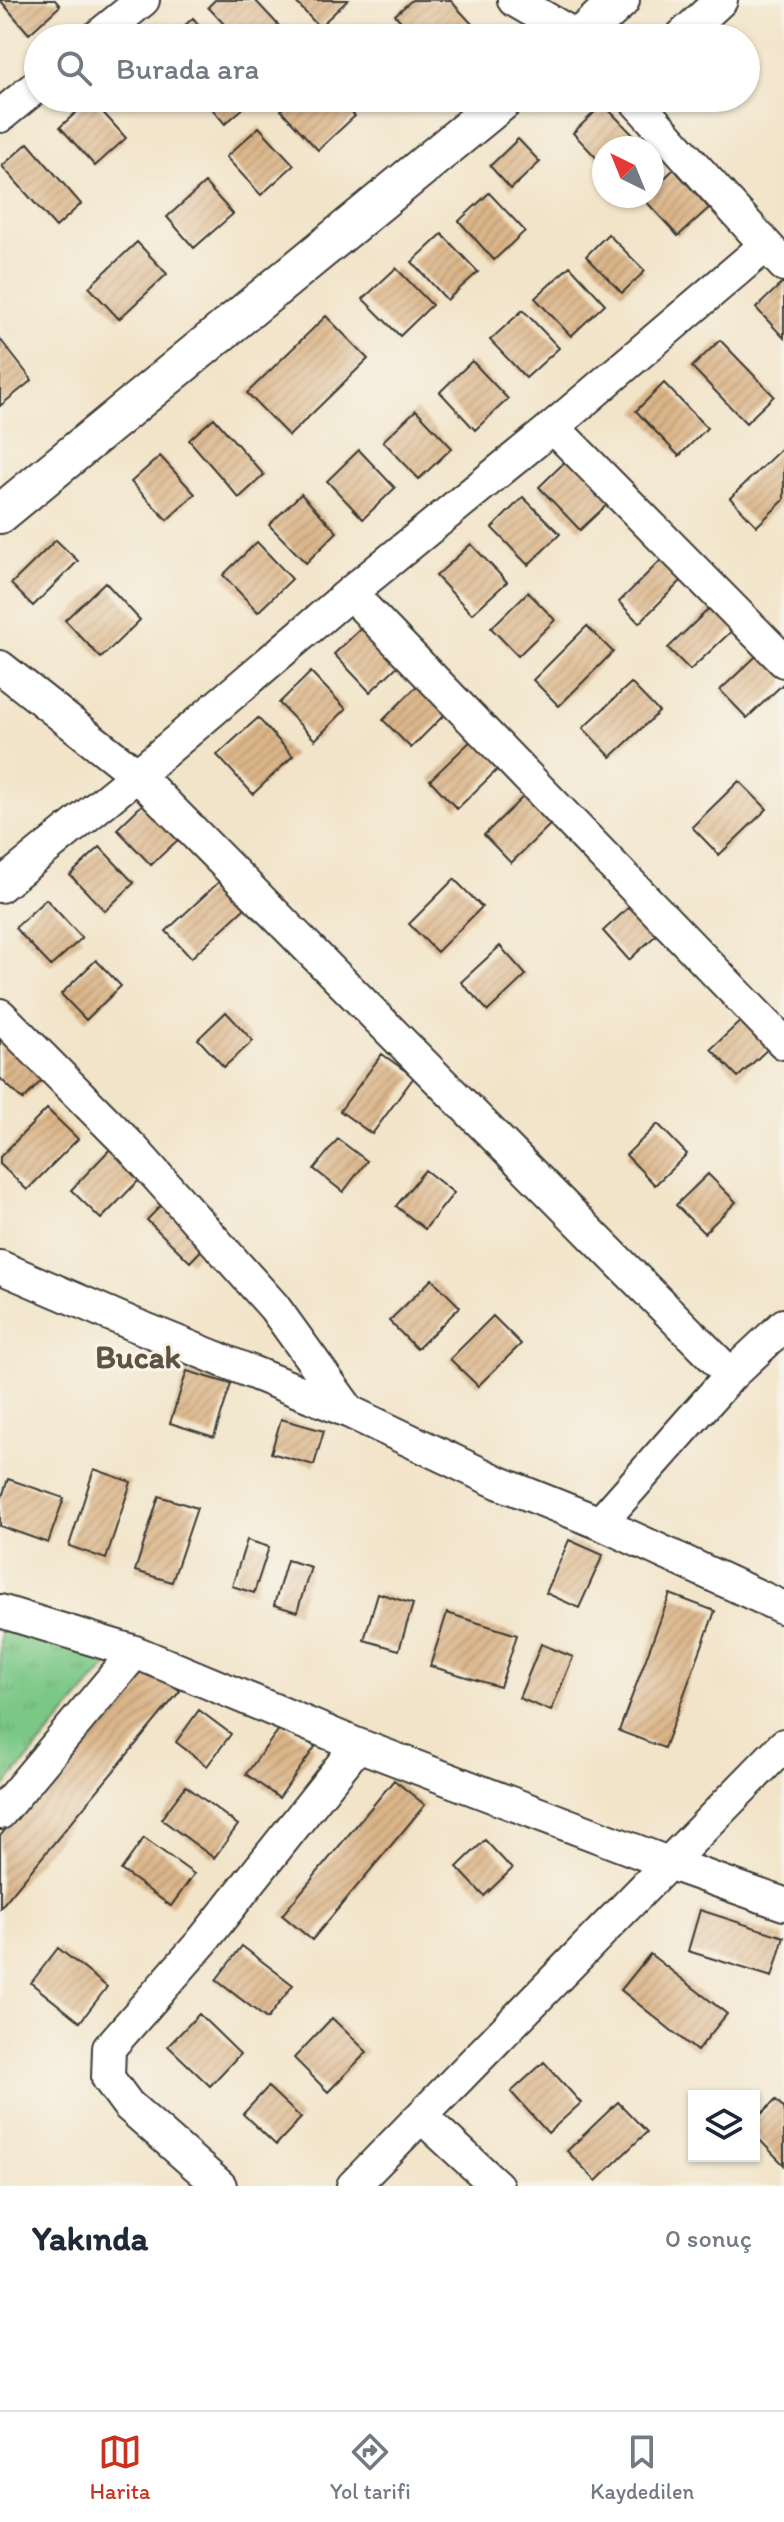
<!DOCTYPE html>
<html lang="tr">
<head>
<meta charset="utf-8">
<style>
	body { margin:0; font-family:Itim,sans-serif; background:#f6f6f7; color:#1f2937 }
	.controls { position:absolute; right:24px; bottom:24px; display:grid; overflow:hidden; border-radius:0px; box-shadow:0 2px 6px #0004 }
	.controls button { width:72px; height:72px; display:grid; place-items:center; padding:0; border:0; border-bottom:2px solid #e0e1e3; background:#fff; color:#1f2937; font:40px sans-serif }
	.compass { position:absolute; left:592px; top:136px; width:72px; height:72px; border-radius:50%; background:#fff; box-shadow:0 2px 6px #0004; rotate:317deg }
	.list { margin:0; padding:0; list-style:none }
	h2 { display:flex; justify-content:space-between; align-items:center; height:104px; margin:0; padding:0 32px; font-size:34px }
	h2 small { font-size:26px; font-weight:400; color:#747a83 }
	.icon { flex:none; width:44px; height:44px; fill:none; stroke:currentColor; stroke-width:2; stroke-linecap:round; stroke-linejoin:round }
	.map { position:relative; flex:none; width:784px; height:2186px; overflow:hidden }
	.search { position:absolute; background:#fff; box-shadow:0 2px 6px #0004; left:24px; right:24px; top:24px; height:88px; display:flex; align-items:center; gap:20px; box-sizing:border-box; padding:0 28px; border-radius:44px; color:#747a83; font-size:30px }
	.sheet { height:224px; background:#fff }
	nav { display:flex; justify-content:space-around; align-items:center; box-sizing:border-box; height:112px; border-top:2px solid #e0e1e3; background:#fff; font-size:22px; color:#747a83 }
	nav a { display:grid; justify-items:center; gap:4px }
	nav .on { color:#c8321e }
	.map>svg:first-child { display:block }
	.park { fill:url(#park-tufts); stroke:#4b7251; stroke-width:2 }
	.building { fill:url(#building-hatch) }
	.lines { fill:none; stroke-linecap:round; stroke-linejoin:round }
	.minor-casing { stroke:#3c3a36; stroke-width:36 }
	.tertiary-casing { stroke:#3c3a36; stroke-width:42 }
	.minor { stroke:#fff; stroke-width:32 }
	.tertiary { stroke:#fff; stroke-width:38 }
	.labels { text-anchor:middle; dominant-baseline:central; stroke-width:6; stroke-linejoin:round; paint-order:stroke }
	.district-label { font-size:32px; font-weight:bold; fill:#5f5242; stroke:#f7f3e8 }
</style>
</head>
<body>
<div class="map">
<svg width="784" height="2186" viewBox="0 0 784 2186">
	<defs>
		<pattern id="park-tufts" width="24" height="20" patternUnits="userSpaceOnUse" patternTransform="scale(2)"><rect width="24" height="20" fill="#7ac786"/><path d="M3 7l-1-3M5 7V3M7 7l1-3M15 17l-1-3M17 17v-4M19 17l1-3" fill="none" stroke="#69aa73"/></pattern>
		<pattern id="building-hatch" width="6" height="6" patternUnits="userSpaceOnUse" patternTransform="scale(2)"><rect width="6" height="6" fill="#dbb589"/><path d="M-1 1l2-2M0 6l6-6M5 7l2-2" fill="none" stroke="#bb9b76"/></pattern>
	</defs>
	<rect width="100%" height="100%" fill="#f7f3e8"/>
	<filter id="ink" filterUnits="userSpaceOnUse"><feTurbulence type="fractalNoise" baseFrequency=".0125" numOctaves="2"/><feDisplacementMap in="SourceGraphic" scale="16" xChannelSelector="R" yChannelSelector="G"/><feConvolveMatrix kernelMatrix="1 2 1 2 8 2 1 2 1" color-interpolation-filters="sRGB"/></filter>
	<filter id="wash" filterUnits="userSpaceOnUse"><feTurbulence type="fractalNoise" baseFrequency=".006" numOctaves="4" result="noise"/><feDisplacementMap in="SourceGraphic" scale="32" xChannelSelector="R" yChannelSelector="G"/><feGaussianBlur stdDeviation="1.8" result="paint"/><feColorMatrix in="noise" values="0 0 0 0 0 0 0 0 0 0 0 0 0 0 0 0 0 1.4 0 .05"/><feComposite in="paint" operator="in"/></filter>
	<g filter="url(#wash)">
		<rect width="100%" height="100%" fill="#f2e4c9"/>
		<path class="park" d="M0 1627 112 1660 0 1792Z"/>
		<g id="blocks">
			<path class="building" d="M0 0H55L60 6 29 34Z
				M215 0H255L281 28 270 38H237L208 7Z
				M294 0H348L319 27Z
				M412 0H450L473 25 459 38H417L395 15Z
				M193 18 210 38H171Z
				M203 98H255L225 124Z
				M294 98H338L355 116 318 150 281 110Z
				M91 99 126 138 95 166 60 127Z
				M603 104 639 141 631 148H604V166L573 133Z
				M259 127 294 165 261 195 226 157Z
				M518 139 540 162 511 189 490 166Z
				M28 143 81 204 56 227 2 166Z
				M674 169 709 208 678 236 643 198 652 196V190Z
				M205 183 233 214 194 248 167 217Z
				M489 193 525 231 494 260 459 221Z
				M442 234 478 272 447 300 412 262Z
				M608 234 645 271 622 293 586 256Z
				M137 242 167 274 119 319 89 287Z
				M570 266 605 304 571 336 535 298Z
				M396 268 432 305 400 336 363 299Z
				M784 281V338L756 308Z
				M523 310 559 348 526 378 490 340Z
				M326 316 368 359 289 436 247 393Z
				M0 339 32 380 0 406Z
				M720 340 774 396 746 423 692 367Z
				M472 361 508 399 475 430 440 392Z
				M664 383 707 428 679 456 636 411Z
				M416 410 452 448 419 479 383 441Z
				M214 418 264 475 239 498 189 440Z
				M784 446V500L757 526 730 498Z
				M359 450 395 488 363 519 327 481Z
				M160 456 195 494 167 520 131 482Z
				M571 456 613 499 580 530 539 487Z
				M301 494 337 532 306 563 269 525Z
				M523 497 560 534 528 565 492 528Z
				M56 540 78 561 33 606 11 584Z
				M257 542 292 579 258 612 223 575Z
				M471 544 507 582 472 614 436 576Z
				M662 559 683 579 639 623 619 602Z
				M105 582 140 620 101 658 65 620Z
				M528 592 555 620 518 656 491 628Z
				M714 604 736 627 690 670 668 648Z
				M369 621 405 659 370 692 334 654Z
				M587 626 613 652 559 706 533 680Z
				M766 647 784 666V683L747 718 720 690Z
				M311 672 346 709 315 740 279 703Z
				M421 682 449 710 411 748 383 720Z
				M631 683 659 712 611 757 583 728Z
				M258 718 293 756 253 794 217 755Z
				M476 736 503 764 457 809 430 780Z
				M739 781 767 809 719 855 692 827Z
				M531 789 558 817 511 863 484 835Z
				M147 800 182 836 151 865 117 829Z
				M100 847 134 883 105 911 70 875Z
				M454 879 482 907 437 952 409 924Z
				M220 881 245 908 191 958 166 931Z
				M641 896 668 924 629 960 603 931Z
				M46 899 82 938 51 966 15 928Z
				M500 946 526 975 488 1011 461 982Z
				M96 960 121 986 86 1020 61 994Z
				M226 1012 253 1041 224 1067 198 1039Z
				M746 1016 772 1045 738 1077 711 1049Z
				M0 1035 50 1072 23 1100 0 1078Z
				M382 1054 414 1077 372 1134 340 1111Z
				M47 1109 78 1139 27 1190 0 1164V1157Z
				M658 1124 687 1154 655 1185 626 1155Z
				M338 1139 367 1161 343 1192 314 1169Z
				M116 1143 147 1172 101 1219 71 1190Z
				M425 1170 454 1193 425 1229 396 1206Z
				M708 1174 736 1202 704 1233 676 1205Z
				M169 1197 212 1239 190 1262 147 1220Z
				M432 1279 460 1307 417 1349 389 1321Z
				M493 1316 521 1344 478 1386 450 1359Z
				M187 1371 231 1384 214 1437 170 1423Z
				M281 1419 324 1431 314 1465 271 1453Z
				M94 1469 131 1482 106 1559 69 1546Z
				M8 1479 64 1498 48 1543 0 1526V1503Z
				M159 1496 197 1508 172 1582 135 1571Z
				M247 1540 269 1547 254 1593 232 1586Z
				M569 1540 603 1555 579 1608 546 1593Z
				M287 1560 311 1567 297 1612 274 1605Z
				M378 1593 413 1604 399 1650 364 1640Z
				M670 1594 715 1611 664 1748 619 1731Z
				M447 1613 517 1635 500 1687 430 1666Z
				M541 1644 573 1657 551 1711 519 1698Z
				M145 1661 180 1691 0 1908V1836Z
				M199 1710 231 1734 207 1766 176 1742Z
				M283 1724 315 1747 279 1798 246 1774Z
				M394 1780 425 1805 312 1940 282 1915Z
				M186 1786 238 1825 214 1858 161 1819Z
				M144 1838 194 1874 171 1906 121 1870Z
				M485 1840 512 1869 484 1896 457 1867Z
				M700 1910 784 1937 772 1977 688 1951Z
				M242 1946 293 1985 267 2019 216 1980Z
				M58 1948 107 1987 80 2022 31 1983Z
				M650 1954 727 2014 697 2051 621 1990Z
				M199 2014 240 2054 210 2086 168 2046Z
				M332 2018 367 2052 328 2092 294 2058Z
				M544 2062 581 2103 548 2133 511 2092Z
				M268 2087 301 2118 276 2145 243 2114Z
				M776 2100 784 2108V2165L754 2134V2121Z
				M618 2102 647 2132 596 2181 567 2151Z"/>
		</g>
	</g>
	<g filter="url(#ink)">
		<use href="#blocks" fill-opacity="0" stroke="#3c3a36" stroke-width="2"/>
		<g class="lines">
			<g class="minor-casing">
				<path id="minor" d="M514 0 579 38
					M96 38 143 0
					M680 38 721 0
					M633 98 784 265
					M0 116 38 85
					M553 427 784 661
					M350 593 784 1043
					M0 667 137 775 731 1375
					M0 886 137 775 350 593 553 427 765 246
					M0 1015 132 1148 274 1307 349 1411
					M0 1267 135 1325 350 1412 500 1483 600 1523 784 1608
					M600 1523 731 1375 784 1325
					M0 1611 135 1652 358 1745 668 1863 784 1904
					M0 1813 135 1652
					M422 2117 497 2186
					M220 2186 128 2105 108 2078 109 2048 201 1943 358 1745
					M353 2186 784 1745"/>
			</g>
			<g class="tertiary-casing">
				<path id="tertiary" d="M579 38 620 0
					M0 514 506 98"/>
			</g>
			<use href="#minor" class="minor"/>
			<use href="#tertiary" class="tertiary"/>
		</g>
	</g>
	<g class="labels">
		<g class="district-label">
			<text x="138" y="1357">Bucak</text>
		</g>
	</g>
</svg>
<div class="controls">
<button><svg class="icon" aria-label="layers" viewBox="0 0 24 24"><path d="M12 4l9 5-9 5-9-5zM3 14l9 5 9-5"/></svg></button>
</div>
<svg class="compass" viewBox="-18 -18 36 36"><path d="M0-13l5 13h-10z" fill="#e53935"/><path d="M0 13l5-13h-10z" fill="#747a83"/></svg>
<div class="search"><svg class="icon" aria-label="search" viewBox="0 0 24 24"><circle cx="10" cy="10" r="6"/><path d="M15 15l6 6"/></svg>Burada ara</div>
</div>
<section class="sheet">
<h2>Yakında<small>0 sonuç</small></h2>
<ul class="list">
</ul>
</section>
<nav>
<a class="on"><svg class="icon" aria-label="map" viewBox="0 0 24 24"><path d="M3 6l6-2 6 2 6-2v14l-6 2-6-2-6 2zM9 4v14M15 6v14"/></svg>Harita</a>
<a><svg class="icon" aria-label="directions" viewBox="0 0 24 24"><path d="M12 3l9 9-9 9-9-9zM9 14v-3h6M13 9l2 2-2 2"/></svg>Yol tarifi</a>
<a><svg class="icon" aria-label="saved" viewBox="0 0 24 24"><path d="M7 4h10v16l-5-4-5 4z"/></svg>Kaydedilen</a>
</nav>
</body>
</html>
